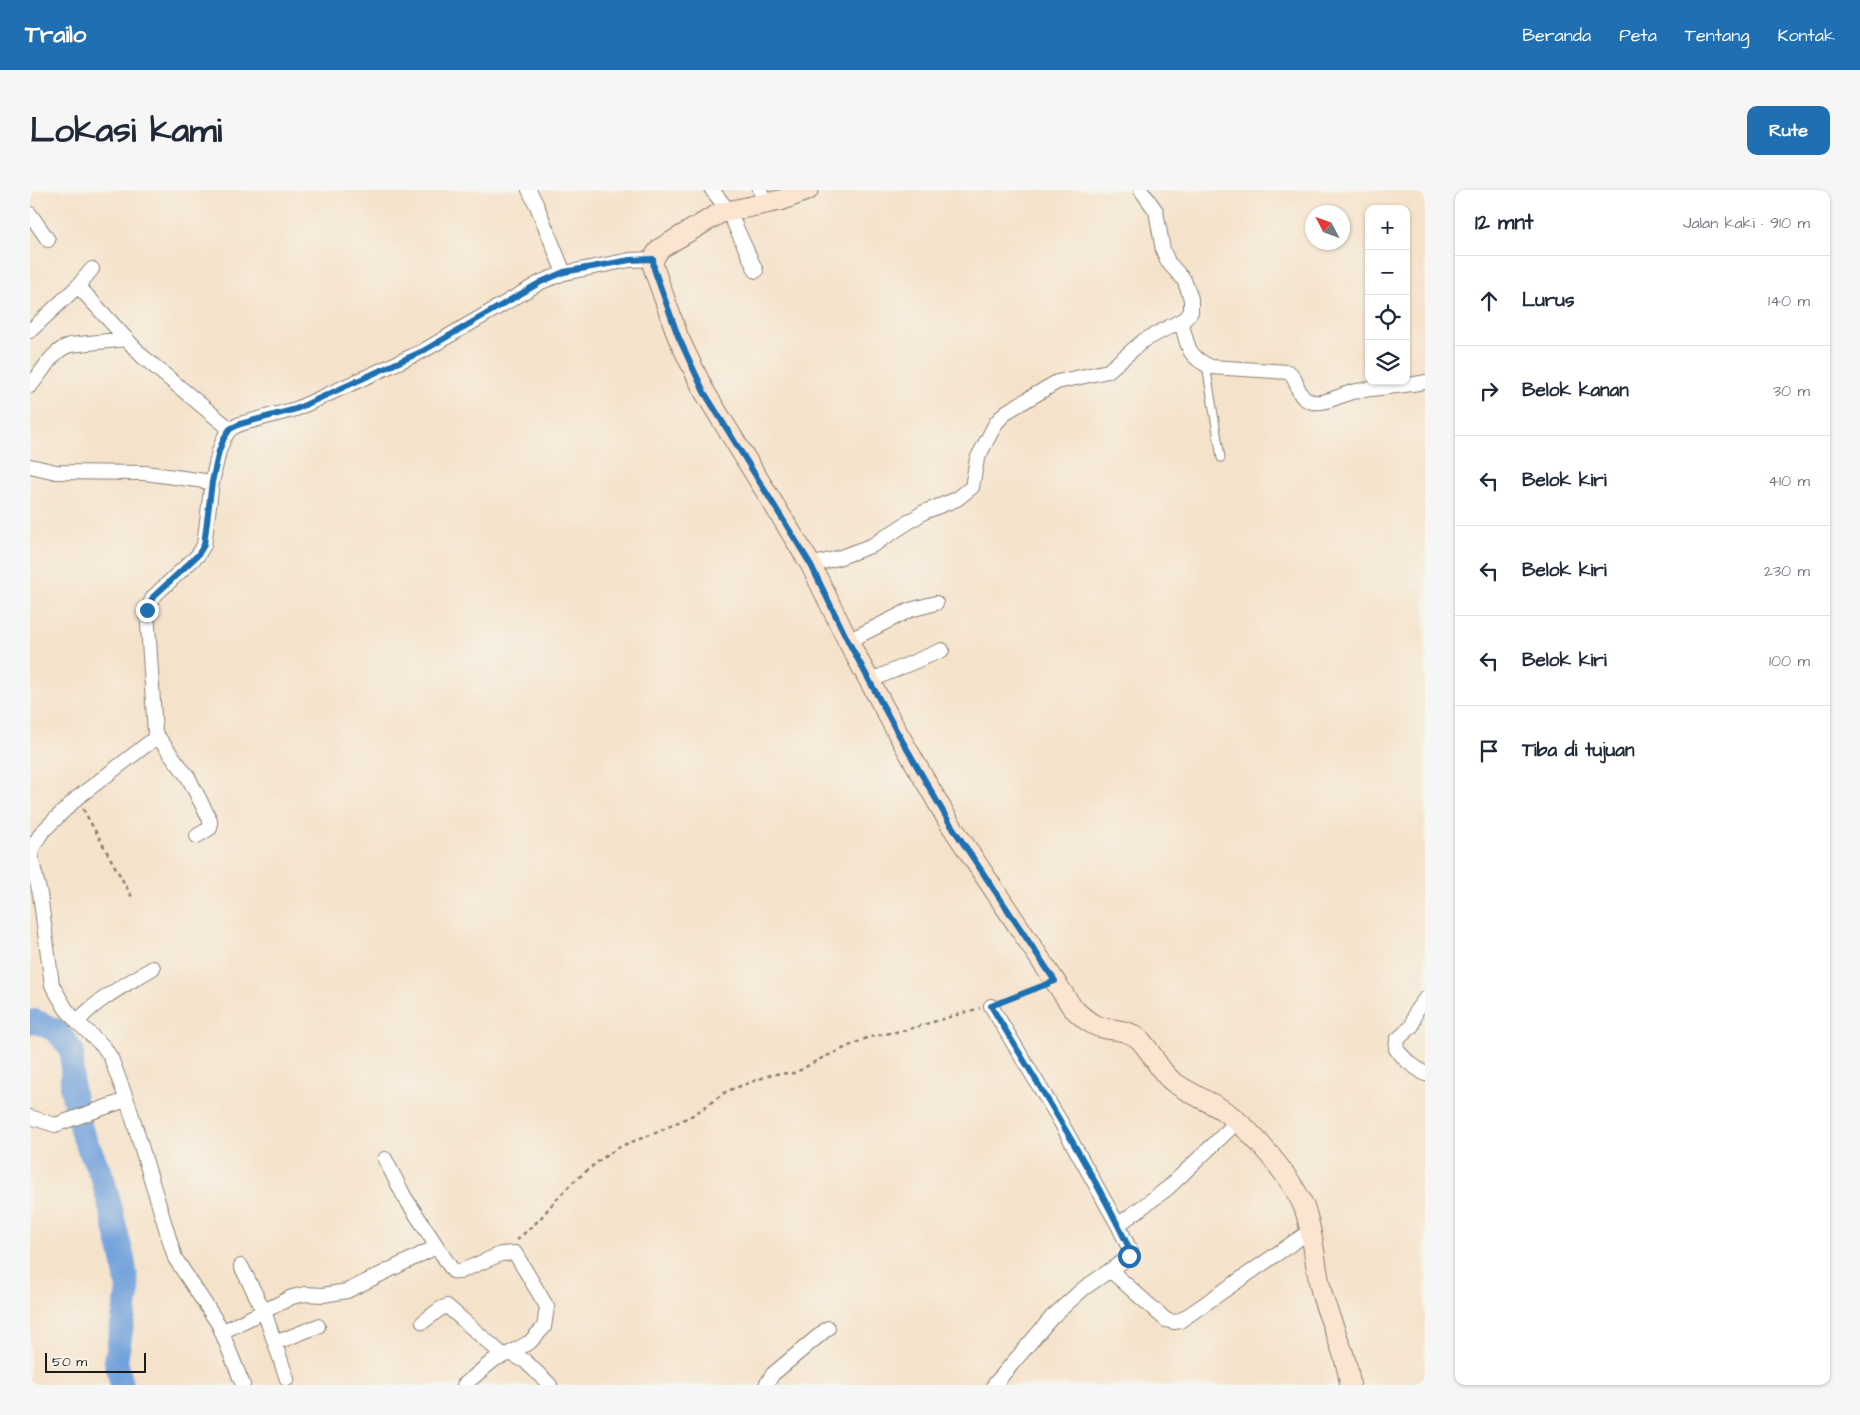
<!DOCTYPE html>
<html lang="id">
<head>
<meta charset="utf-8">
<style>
	body { margin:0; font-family:"Architects Daughter",sans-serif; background:#f6f6f7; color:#1f2937 }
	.controls { position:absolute; right:15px; top:15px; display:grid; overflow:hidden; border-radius:10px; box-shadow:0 1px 4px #0004 }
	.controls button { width:45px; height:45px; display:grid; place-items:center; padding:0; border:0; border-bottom:1px solid #e0e1e3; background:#fff; color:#1f2937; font:25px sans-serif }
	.compass { position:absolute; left:1275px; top:15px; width:45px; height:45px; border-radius:50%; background:#fff; box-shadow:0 1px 4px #0004; rotate:311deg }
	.scale { position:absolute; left:15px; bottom:12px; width:101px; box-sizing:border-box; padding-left:5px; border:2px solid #1c1c1c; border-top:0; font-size:14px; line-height:18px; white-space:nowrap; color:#1c1c1c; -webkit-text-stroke:4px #f7f3e8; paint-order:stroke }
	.stop { position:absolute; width:15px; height:15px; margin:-11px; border:4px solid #1f6fb2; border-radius:50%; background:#fff }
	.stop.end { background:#1f6fb2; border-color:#fff; box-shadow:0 1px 5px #0008 }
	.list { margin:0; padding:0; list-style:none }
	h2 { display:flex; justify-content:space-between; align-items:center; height:65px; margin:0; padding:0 20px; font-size:21px }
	h2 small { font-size:16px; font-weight:400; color:#747a83 }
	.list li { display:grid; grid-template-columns:32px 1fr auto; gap:15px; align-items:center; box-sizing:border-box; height:90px; padding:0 20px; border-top:1px solid #e0e1e3 }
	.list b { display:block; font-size:19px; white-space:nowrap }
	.list em { font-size:16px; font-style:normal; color:#747a83 }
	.icon { flex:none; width:28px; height:28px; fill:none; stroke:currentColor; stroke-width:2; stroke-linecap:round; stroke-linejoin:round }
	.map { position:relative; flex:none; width:1395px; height:1195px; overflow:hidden; border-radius:10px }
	header { display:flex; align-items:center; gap:30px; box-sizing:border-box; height:70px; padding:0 25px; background:#1f6fb2; color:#fff }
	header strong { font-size:24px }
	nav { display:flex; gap:28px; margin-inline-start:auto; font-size:18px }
	.intro { display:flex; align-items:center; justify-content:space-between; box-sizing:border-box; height:120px; padding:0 30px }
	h1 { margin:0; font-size:35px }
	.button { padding:12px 22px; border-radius:10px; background:#1f6fb2; color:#fff; font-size:18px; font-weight:700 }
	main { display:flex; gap:30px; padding:0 30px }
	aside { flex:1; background:#fff; border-radius:10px; box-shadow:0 1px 4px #0004 }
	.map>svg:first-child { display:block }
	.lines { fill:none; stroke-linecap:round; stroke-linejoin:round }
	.river { stroke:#72a2dc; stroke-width:24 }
	.lane-casing { stroke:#887f73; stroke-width:9 }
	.street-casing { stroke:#887f73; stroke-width:16 }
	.secondary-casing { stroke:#887f73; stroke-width:22 }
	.path { stroke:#887f73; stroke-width:2.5; stroke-dasharray:4 4; stroke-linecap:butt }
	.lane { stroke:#fff; stroke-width:7 }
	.street { stroke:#fff; stroke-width:14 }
	.secondary { stroke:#fce5d0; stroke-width:20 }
	.route { stroke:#1f6fb2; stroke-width:6 }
</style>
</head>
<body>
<header>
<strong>Trailo</strong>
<nav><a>Beranda</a><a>Peta</a><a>Tentang</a><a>Kontak</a></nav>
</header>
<div class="intro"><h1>Lokasi kami</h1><a class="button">Rute</a></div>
<main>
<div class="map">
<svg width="1395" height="1195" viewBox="0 0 1395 1195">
	<rect width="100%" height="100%" fill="#f7f3e8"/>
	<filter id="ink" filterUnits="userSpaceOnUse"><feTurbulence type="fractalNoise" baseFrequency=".02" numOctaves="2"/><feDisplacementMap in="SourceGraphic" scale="10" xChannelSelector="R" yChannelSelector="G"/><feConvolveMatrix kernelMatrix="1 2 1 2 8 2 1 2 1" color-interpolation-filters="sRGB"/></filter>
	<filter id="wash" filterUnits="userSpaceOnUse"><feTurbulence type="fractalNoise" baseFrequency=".0096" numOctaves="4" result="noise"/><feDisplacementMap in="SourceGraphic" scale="20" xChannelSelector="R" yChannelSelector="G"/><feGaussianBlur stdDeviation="1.12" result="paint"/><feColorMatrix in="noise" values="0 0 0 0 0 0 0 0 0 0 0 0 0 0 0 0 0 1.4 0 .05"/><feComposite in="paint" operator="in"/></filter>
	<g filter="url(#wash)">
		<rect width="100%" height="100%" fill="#f5e2ca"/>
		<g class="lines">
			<path class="river" d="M0 833 5 831 27 841 42 861V900L52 943 73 989 93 1069 98 1100 86 1171 92 1195"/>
		</g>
	</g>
	<g filter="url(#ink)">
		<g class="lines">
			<g class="lane-casing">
				<path id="lane" d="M1176 175 1191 268"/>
			</g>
			<g class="street-casing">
				<path id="street" d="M499 0 507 16 534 83
					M682 0 698 20 726 81
					M730 0 734 13
					M0 24 18 50
					M48 96 112 166 200 239
					M1151 131C1158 155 1156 166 1181 177L1258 182C1269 188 1265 204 1277 210 1291 217 1308 206 1322 202 1346 197 1371 197 1395 192
					M0 141 48 96 62 79
					M0 196C14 181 20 162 40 155L97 149
					M0 276 26 282 115 283 182 292
					M781 375 808 368 843 355 894 322 927 309 942 297 947 269 966 233 976 222 1027 192 1078 181 1113 151 1156 128 1161 122V109L1158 100 1154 90 1138 72 1133 60 1126 21 1111 0
					M818 451 880 420 906 413
					M839 491 912 460
					M125 543 158 587 180 630V638L167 646
					M1395 809 1386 821 1382 836 1367 850 1366 859 1378 872 1395 884
					M961 816 1029 929 1088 1035
					M47 832C67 809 97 794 123 778
					M0 927 25 935 96 910
					M355 969 374 1006 423 1081 429 1082 471 1064 485 1063 517 1117 514 1137 500 1152 480 1163
					M211 1076 234 1121 257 1189
					M1080 1080 1136 1130 1144 1132 1150 1131 1280 1041
					M393 1132 410 1119 417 1116 473 1165
					M192 1142 262 1107 275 1104 293 1105 317 1101 406 1057
					M245 1153 288 1136
					M213 1195 189 1135 145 1068 99 916 81 868 74 857 47 832 36 819 22 795 10 704 1 668 2 658 12 642 47 608 124 549 125 543 117 420 123 407 168 365 174 355 182 292 189 261 194 248 200 239 210 234 266 219 393 161 511 92 534 83 600 70 623 69
					M434 1195 465 1169 480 1163 495 1171 520 1195
					M736 1195 743 1184 798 1138
					M964 1195 1022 1127 1053 1099 1099 1067 1101 1062 1088 1035 1138 998 1208 931"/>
			</g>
			<g class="secondary-casing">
				<path id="secondary" d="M778 0 752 10 690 23 631 58C625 65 621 70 624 79L648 147 674 201 781 375 818 451 866 540 919 632 1042 817C1050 825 1059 834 1070 837 1083 841 1098 839 1109 849 1122 861 1128 880 1142 891 1158 903 1177 910 1194 921 1220 938 1267 993 1276 1023 1285 1051 1285 1081 1293 1108 1302 1137 1317 1165 1320 1195"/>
			</g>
			<path class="path" d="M53 619 102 707
				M972 811 1009 797
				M487 1050 509 1030 524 1012 542 993 571 969 591 956 628 942 665 924 697 901 743 884 765 883 788 870 839 847 876 840 950 818"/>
			<use href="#lane" class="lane"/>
			<use href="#street" class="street"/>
			<use href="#secondary" class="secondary"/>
		</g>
	</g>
	<g class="lines" filter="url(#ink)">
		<path class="route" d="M117 420 123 407 168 365 174 355 182 292 189 261 194 248 200 239 210 234 266 219 393 161 511 92 534 82 600 70 623 69 624 79 648 146 674 202 781 375 818 451 866 540 919 632 1025 791 961 816C1009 896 1061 977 1101 1062L1099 1066"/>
	</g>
</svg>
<div class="controls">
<button>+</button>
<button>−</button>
<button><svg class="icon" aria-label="locate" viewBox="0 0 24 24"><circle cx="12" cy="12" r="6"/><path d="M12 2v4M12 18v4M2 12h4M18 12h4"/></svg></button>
<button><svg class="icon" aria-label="layers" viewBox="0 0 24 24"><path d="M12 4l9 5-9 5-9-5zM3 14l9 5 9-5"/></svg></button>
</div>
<svg class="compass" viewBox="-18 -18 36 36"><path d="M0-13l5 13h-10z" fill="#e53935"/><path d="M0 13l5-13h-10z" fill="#747a83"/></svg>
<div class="scale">50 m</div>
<div class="stop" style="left:1099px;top:1066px"></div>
<div class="stop end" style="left:117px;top:420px"></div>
</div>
<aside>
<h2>12 mnt<small>Jalan kaki · 910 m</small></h2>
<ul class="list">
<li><svg class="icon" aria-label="ahead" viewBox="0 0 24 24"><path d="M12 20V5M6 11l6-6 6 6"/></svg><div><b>Lurus</b></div><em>140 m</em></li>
<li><svg class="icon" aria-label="right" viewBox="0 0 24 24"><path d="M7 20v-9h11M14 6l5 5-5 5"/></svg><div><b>Belok kanan</b></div><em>30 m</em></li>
<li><svg class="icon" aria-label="left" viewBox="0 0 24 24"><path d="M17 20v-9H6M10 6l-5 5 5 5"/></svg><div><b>Belok kiri</b></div><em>410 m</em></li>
<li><svg class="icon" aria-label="left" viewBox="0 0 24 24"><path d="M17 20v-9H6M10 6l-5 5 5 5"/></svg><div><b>Belok kiri</b></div><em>230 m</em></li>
<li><svg class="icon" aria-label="left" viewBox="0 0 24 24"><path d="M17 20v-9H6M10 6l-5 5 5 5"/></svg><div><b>Belok kiri</b></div><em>100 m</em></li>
<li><svg class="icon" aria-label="arrive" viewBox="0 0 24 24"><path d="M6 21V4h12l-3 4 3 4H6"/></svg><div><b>Tiba di tujuan</b></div></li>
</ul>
</aside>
</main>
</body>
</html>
